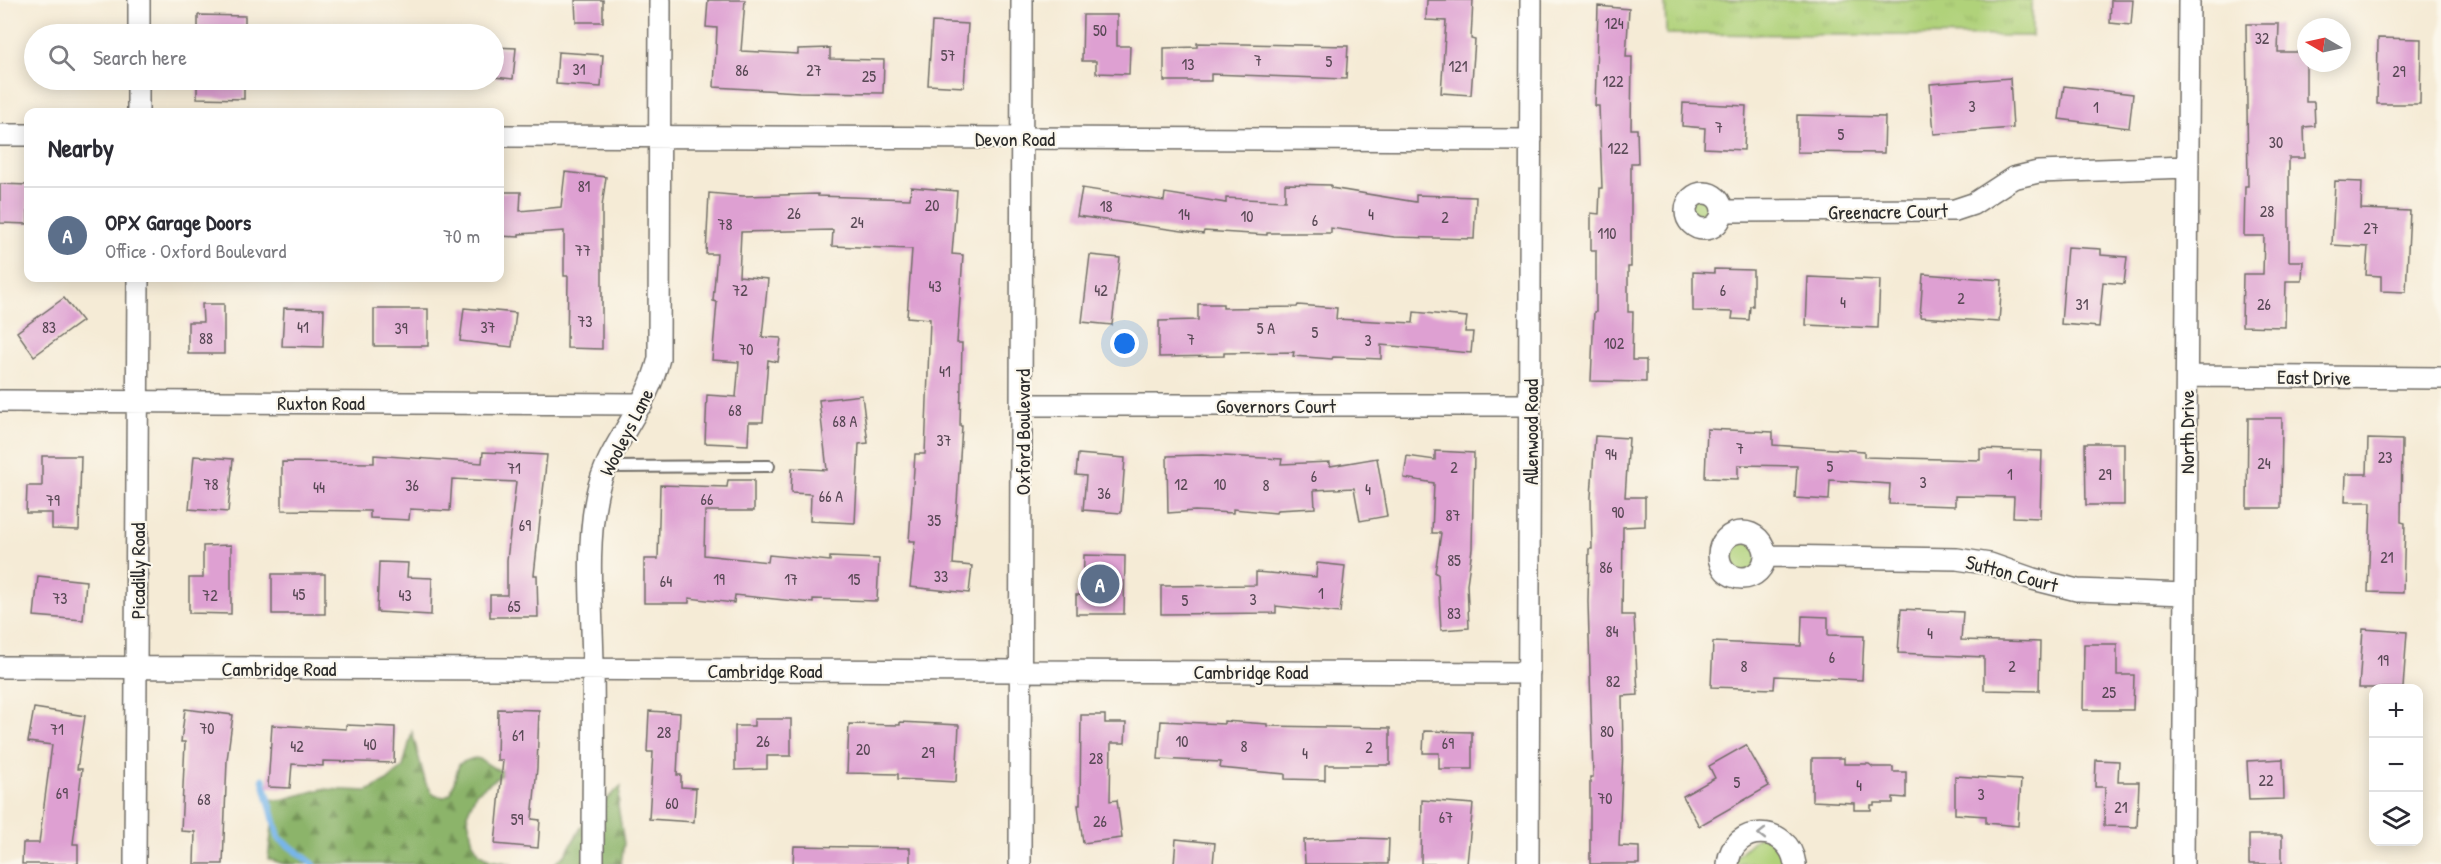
<!DOCTYPE html>
<html lang="en">
<head>
<meta charset="utf-8">
<style>
	body { margin:0; font-family:"Patrick Hand",sans-serif; background:#f7f7f7; color:#2b2b33 }
	.controls { position:absolute; right:18px; bottom:18px; display:grid; overflow:hidden; border-radius:12px; box-shadow:0 3px 15px #0003 }
	.controls button { width:54px; height:54px; display:grid; place-items:center; padding:0; border:0; border-bottom:2px solid #e1e1e2; background:#fff; color:#2b2b33; font:30px sans-serif }
	.compass { position:absolute; left:2297px; top:18px; width:54px; height:54px; border-radius:50%; background:#fff; box-shadow:0 3px 15px #0003; rotate:279deg }
	.you { position:absolute; left:1125px; top:344px; width:21px; height:21px; margin:-15px; border:4px solid #fff; border-radius:50%; background:#1a73e8; box-shadow:0 0 0 9px #1a73e833 }
	.badge { display:grid; place-items:center; width:39px; height:39px; border-radius:50%; background:#b5179e; color:#fff; font-size:20px; font-weight:700 }
	.pin { position:absolute; translate:-50% -50%; border:3px solid #fff; box-shadow:0 2px 6px #0006 }
	.list { margin:0; padding:0; list-style:none }
	h2 { display:flex; justify-content:space-between; align-items:center; height:78px; margin:0; padding:0 24px; font-size:26px }
	h2 small { font-size:20px; font-weight:400; color:#7c7c81 }
	.list li { display:grid; grid-template-columns:39px 1fr auto; gap:18px; align-items:center; box-sizing:border-box; height:96px; padding:0 24px; border-top:2px solid #e1e1e2 }
	.list b { display:block; font-size:22px; white-space:nowrap }
	.list p { margin:0; font-size:20px; white-space:nowrap; color:#7c7c81 }
	.list em { font-size:20px; font-style:normal; color:#7c7c81 }
	.icon { flex:none; width:33px; height:33px; fill:none; stroke:currentColor; stroke-width:2; stroke-linecap:round; stroke-linejoin:round }
	.map { position:relative; flex:none; width:2441px; height:864px; overflow:hidden }
	.search { position:absolute; background:#fff; box-shadow:0 3px 15px #0003; left:24px; top:24px; width:480px; height:66px; display:flex; align-items:center; gap:15px; box-sizing:border-box; padding:0 21px; border-radius:33px; color:#7c7c81; font-size:22px }
	.panel { position:absolute; background:#fff; box-shadow:0 3px 15px #0003; left:24px; top:108px; width:480px; height:174px; border-radius:12px }
	.map>svg:first-child { display:block }
	.grass { fill:#b0d27a; stroke:#6e7e52; stroke-width:1.5 }
	.forest { fill:url(#forest-firs); stroke:#5c704a; stroke-width:1.5 }
	.park { fill:url(#park-tufts); stroke:#6e7e52; stroke-width:1.5 }
	.lines { fill:none; stroke-linecap:round; stroke-linejoin:round }
	.stream { stroke:#77b5ea; stroke-width:7 }
	.building { fill:#dea0d2 }
	.service-casing { stroke:#726e67; stroke-width:14 }
	.minor-casing { stroke:#726e67; stroke-width:24 }
	.service { stroke:#fff; stroke-width:10 }
	.minor { stroke:#fff; stroke-width:21 }
	.oneway { stroke:#a0a0a0 }
	.labels { text-anchor:middle; dominant-baseline:central; stroke-width:4.5; stroke-linejoin:round; paint-order:stroke }
	.number-label { font-size:16px; fill:#584855 }
	.street-label { font-size:20px; fill:#2b2b2b; stroke:#fbf7ec }
</style>
</head>
<body>
<div class="map">
<svg width="2441" height="864" viewBox="0 0 2441 864">
	<defs>
		<pattern id="forest-firs" width="22" height="20" patternUnits="userSpaceOnUse" patternTransform="scale(1.5)"><rect width="22" height="20" fill="#8cb46a"/><path d="M5 1l3.5 6h-7zM16 11l3.5 6h-7z" fill="#739357"/></pattern>
		<pattern id="park-tufts" width="24" height="20" patternUnits="userSpaceOnUse" patternTransform="scale(1.5)"><rect width="24" height="20" fill="#b0d27a"/><path d="M3 7l-1-3M5 7V3M7 7l1-3M15 17l-1-3M17 17v-4M19 17l1-3" fill="none" stroke="#98b46a"/></pattern>
	</defs>
	<rect width="100%" height="100%" fill="#fbf7ec"/>
	<filter id="ink" filterUnits="userSpaceOnUse"><feTurbulence type="fractalNoise" baseFrequency=".0167" numOctaves="2"/><feDisplacementMap in="SourceGraphic" scale="12" xChannelSelector="R" yChannelSelector="G"/><feConvolveMatrix kernelMatrix="1 2 1 2 8 2 1 2 1" color-interpolation-filters="sRGB"/></filter>
	<filter id="wash" filterUnits="userSpaceOnUse"><feTurbulence type="fractalNoise" baseFrequency=".008" numOctaves="4" result="noise"/><feDisplacementMap in="SourceGraphic" scale="24" xChannelSelector="R" yChannelSelector="G"/><feGaussianBlur stdDeviation="1.35" result="paint"/><feColorMatrix in="noise" values="0 0 0 0 0 0 0 0 0 0 0 0 0 0 0 0 0 1.4 0 .05"/><feComposite in="paint" operator="in"/></filter>
	<g filter="url(#wash)">
		<rect width="100%" height="100%" fill="#f5ebd6"/>
		<path class="grass" d="M1685 211a18 18 0 1 1 36 0a18 18 0 1 1-36 0Z
			M1719 555a23 23 0 1 1 46 0a23 23 0 1 1-46 0Z
			M1763 832 1795 864H1728Z"/>
		<path class="forest" d="M412 732 426 784 434 795 444 797 451 793 459 764C482 753 478 760 496 769 502 771 510 772 516 773L503 774 476 793 467 814 473 843 480 854 490 860 513 864H284L268 859 273 819 268 799 281 800 322 789 367 791 387 781 403 767Z
			M621 786 618 806 624 843 621 864H554L565 855 588 816Z"/>
		<path class="park" d="M1665 0H2032V36L1666 34Z"/>
		<g class="lines">
			<path class="stream" d="M263 779 279 838 313 864"/>
		</g>
		<g id="blocks">
			<path class="building" d="M575 0H603V22H576Z
				M708 0H745L741 51 798 54V49L830 48V59L884 60 883 93 799 92 714 87 717 28 706 27Z
				M1427 0H1473L1471 39 1475 40 1471 95 1441 93 1446 21 1426 20Z
				M2111 0H2133L2131 25 2110 23Z
				M1598 6 1629 9 1626 57H1632L1631 129H1637L1638 163H1631V267H1628V312H1633L1632 360H1646V382L1591 381 1594 312H1596V250H1591V213L1599 214 1600 188H1602L1599 106H1595Z
				M198 15 245 16V34H198Z
				M1083 15H1117V46H1130L1129 74 1096 73V61H1082Z
				M932 22 968 24 964 87 928 85Z
				M2246 24H2279L2278 52H2306V102H2314L2315 126 2304 127 2305 158H2289V261H2303L2302 281H2286L2285 327 2242 326 2243 274H2263L2264 236H2244L2245 186H2248Z
				M2378 38 2421 39 2420 104H2377Z
				M1197 43 1348 46 1346 79 1211 74V81H1164V48L1197 47Z
				M494 47 516 48 513 79 494 77Z
				M558 52 603 55 601 87 556 84Z
				M2010 78 2013 128 1934 134 1930 84Z
				M197 80H244V99L197 98Z
				M2064 86 2133 94 2129 128 2059 119Z
				M1683 103 1746 106 1744 150 1704 148 1705 128 1682 126Z
				M1797 115 1885 117 1884 153 1797 152Z
				M565 172 606 177 602 207V349L567 348 568 276H564V231L519 234V237L500 236V192H521L520 211 561 207Z
				M2335 181 2362 182 2361 209 2410 211 2406 292 2381 291V276L2366 275 2368 247 2332 245Z
				M0 184 28 185V224L0 223Z
				M1285 184 1331 185V188L1416 202V195L1476 197 1474 239 1394 237 1331 228V233H1267V235L1204 231 1203 234 1077 216 1082 188 1164 201 1165 193 1226 203V198L1285 201Z
				M911 187 957 191 952 254 963 255 957 343H962L960 426H962L953 564 972 566 969 593 910 587 915 541H909L915 454H925L930 319 907 317 912 249 832 246 833 230 741 232 739 276 768 279 762 337 781 338 778 362 768 360 763 422H749L748 445 705 443 707 395 736 397 739 362 712 360 717 302 713 301 717 254H706L709 193 743 196 818 194V196L910 199Z
				M2067 247 2101 249V255L2127 257 2124 284 2103 282 2099 327 2061 324Z
				M1090 255 1120 258 1112 325 1082 322Z
				M1714 269 1753 270V306H1750L1749 320 1732 319 1733 312 1693 311V272L1714 273Z
				M1923 274 2002 280 1999 322 1920 317Z
				M1808 277 1880 280 1878 328 1806 325Z
				M64 298 82 321 34 356 17 332Z
				M202 304H224V354H188V322H203Z
				M1198 304H1223V308L1297 307 1298 305 1337 308 1336 319 1413 323 1414 312 1467 317 1465 332H1473L1471 353 1381 345V359L1333 357 1332 359 1293 356 1294 352 1224 353V356L1159 357V321L1198 320Z
				M284 308 324 309 323 347 282 346Z
				M464 308 516 313 512 347 460 341Z
				M374 309H428V346H374Z
				M862 395 868 443 859 444 855 523 810 521 811 494 791 493 792 468 827 470 819 400Z
				M2248 418H2282L2281 508H2247Z
				M1707 429 1773 432V445L1864 451V457L1980 460V449L2042 451 2040 518 2013 517 2014 497 1955 496V506L1889 504 1890 484 1830 480 1829 500 1795 498 1797 466 1738 465V479L1705 478Z
				M1595 436 1629 438 1625 497H1645V526L1623 527 1622 615H1634L1638 695 1622 696 1623 749 1619 846 1639 847V864H1590V777H1593L1588 602 1589 549H1592L1591 497Z
				M2368 439 2402 440 2401 522 2405 523 2403 593 2368 592 2371 502H2345L2346 474H2367Z
				M2085 443H2124V505H2086Z
				M1435 451 1474 453 1472 549 1467 584 1469 628 1441 630 1438 574 1435 573 1441 533H1432L1434 483 1404 478 1407 456 1435 460Z
				M483 452 547 455 534 575H537L538 617H490V595H507V560L516 482 452 479 450 511 410 509 409 520 370 518V511L282 510V462L374 463V455L482 463Z
				M1078 454 1125 458 1121 513 1083 510 1086 476 1076 475Z
				M1202 455 1282 459 1281 464 1330 462V466L1377 458 1387 516 1360 521 1354 488 1314 490 1315 508 1277 510 1276 513 1233 509V513L1195 511 1168 513 1167 456Z
				M42 456H81L79 530 52 529V513H26L27 486H42Z
				M194 456 233 459 228 512 189 509Z
				M728 480H754V511H705L704 555 768 562 769 555 830 561V557L879 559 877 601 813 599V603L735 595 734 603 689 598V603H644V559H658L660 485 727 487Z
				M231 545V614L189 613V578H203V546Z
				M1084 555 1125 556 1124 614H1076V595H1083Z
				M379 562 408 563 407 577 432 578 431 615 377 612Z
				M1317 563 1345 566 1340 613 1276 606V613L1161 614V586L1256 585V572L1316 577Z
				M272 574H325V614H272Z
				M38 576 86 581 83 620 34 616Z
				M1901 609 1963 612 1961 640 2040 642 2039 691 1984 690V657L1898 653Z
				M1802 616 1828 617V635L1864 636 1862 680 1775 676 1774 689 1711 687 1713 642 1801 646Z
				M2363 629 2407 632 2403 688H2359Z
				M2084 644H2117V675H2134L2133 710H2083Z
				M34 708 85 716 77 769H82L73 844H78V864H22L23 843H39L52 745 28 742Z
				M185 709 233 715 227 760 223 864H194L195 832 181 831 185 742H181Z
				M498 709 539 710 537 768 532 819 540 820 538 848 495 844 503 760H497Z
				M649 711 680 713 677 775H681V787L696 788 694 822 649 819 653 752H647Z
				M1081 715H1105V723H1126L1125 743H1111L1110 801 1117 800 1122 838 1083 843 1078 805H1080Z
				M754 719H791V756H767V769L735 770V726H754Z
				M1161 721 1224 724V721L1267 724V726L1390 728V765H1325V780L1285 779V774L1220 768 1221 762 1158 759Z
				M900 722 959 725 956 782 898 779V774L847 773 849 724 900 725Z
				M272 725 346 729V725L395 727 394 763 323 761V766L292 764 290 788 268 787Z
				M1424 731 1472 732V769H1439V753H1423Z
				M1746 745 1769 786 1699 826 1683 796 1715 778 1709 766Z
				M1812 758H1844V764H1869L1873 767H1893V772H1906V798L1893 797V803H1874V805H1871V810H1854V803L1812 801Z
				M2283 759 2284 799 2249 800 2247 761Z
				M2096 760 2119 761 2118 782H2139L2137 827 2104 826 2105 787H2095Z
				M1955 776 2021 780 2018 826 1986 823V816L1955 814Z
				M1422 800 1473 804 1467 864H1421Z
				M2249 835H2282V864H2249Z
				M1360 838 1389 839 1388 864H1305L1304 840Z
				M1176 839 1215 843 1213 864H1174Z
				M794 846 910 848V864H793Z"/>
		</g>
	</g>
	<g filter="url(#ink)">
		<use href="#blocks" fill-opacity="0" stroke="#726e67" stroke-width="1.5"/>
		<g class="lines">
			<g class="service-casing">
				<path id="service" d="M606 467 769 466"/>
			</g>
			<g class="minor-casing">
				<path id="minor" d="M139 34V0
					M138 112V80
					M0 135H28
					M500 136 1531 140
					M1686 211a18 18 0 1 1 36 0a18 18 0 1 1-36 0Z
					M1722 211 1955 210 1973 204 2013 178 2038 172 2188 167
					M2187 376 2441 378
					M0 401 642 404
					M1023 405H1530
					M1719 555a23 23 0 1 1 46 0a23 23 0 1 1-46 0Z
					M1766 556 1957 559 1990 564 2033 579 2077 590 2185 594
					M0 667 1529 673
					M135 864 138 278
					M593 864C593 800 594 736 593 672 593 614 585 552 597 494 607 445 648 408 659 358L660 0
					M1020 864 1022 0
					M1528 864 1531 0
					M1728 864C1732 823 1789 823 1795 864
					M2183 864 2189 0"/>
			</g>
			<use href="#service" class="service"/>
			<use href="#minor" class="minor"/>
		</g>
		<defs><path id="oneway-chevron" d="M-2-3.5L2.5 0L-2 3.5" fill="none" stroke-width="1.6" stroke-linecap="round" stroke-linejoin="round" transform="scale(1.5)"/></defs>
		<use class="oneway" href="#oneway-chevron" transform="translate(1762 834) rotate(-180)"/>
	</g>
	<g class="labels">
		<g class="number-label">
			<text x="1614" y="23">124</text>
			<text x="1100" y="30">50</text>
			<text x="2262" y="38">32</text>
			<text x="948" y="55">57</text>
			<text x="1258" y="60">7</text>
			<text x="1329" y="61">5</text>
			<text x="1188" y="64">13</text>
			<text x="1458" y="66">121</text>
			<text x="579" y="69">31</text>
			<text x="742" y="70">86</text>
			<text x="814" y="70">27</text>
			<text x="2399" y="71">29</text>
			<text x="869" y="76">25</text>
			<text x="1613" y="81">122</text>
			<text x="1972" y="106">3</text>
			<text x="2096" y="107">1</text>
			<text x="1719" y="127">7</text>
			<text x="1841" y="134">5</text>
			<text x="2276" y="142">30</text>
			<text x="1618" y="148">122</text>
			<text x="584" y="186">81</text>
			<text x="932" y="205">20</text>
			<text x="1106" y="206">18</text>
			<text x="2267" y="211">28</text>
			<text x="794" y="213">26</text>
			<text x="1184" y="214">14</text>
			<text x="1371" y="214">4</text>
			<text x="1247" y="216">10</text>
			<text x="1445" y="217">2</text>
			<text x="1315" y="220">6</text>
			<text x="857" y="222">24</text>
			<text x="725" y="224">78</text>
			<text x="2371" y="228">27</text>
			<text x="1607" y="233">110</text>
			<text x="583" y="250">77</text>
			<text x="935" y="286">43</text>
			<text x="740" y="290">72</text>
			<text x="1101" y="290">42</text>
			<text x="1723" y="290">6</text>
			<text x="1961" y="298">2</text>
			<text x="1843" y="302">4</text>
			<text x="2082" y="304">31</text>
			<text x="2264" y="304">26</text>
			<text x="585" y="321">73</text>
			<text x="49" y="327">83</text>
			<text x="303" y="327">41</text>
			<text x="488" y="327">37</text>
			<text x="401" y="328">39</text>
			<text x="1266" y="328">5 A</text>
			<text x="1315" y="332">5</text>
			<text x="206" y="338">88</text>
			<text x="1191" y="339">7</text>
			<text x="1368" y="340">3</text>
			<text x="1614" y="343">102</text>
			<text x="746" y="349">70</text>
			<text x="945" y="371">41</text>
			<text x="735" y="410">68</text>
			<text x="845" y="421">68 A</text>
			<text x="944" y="440">37</text>
			<text x="1740" y="448">7</text>
			<text x="1611" y="454">94</text>
			<text x="2385" y="457">23</text>
			<text x="2264" y="463">24</text>
			<text x="1830" y="466">5</text>
			<text x="1454" y="467">2</text>
			<text x="514" y="468">71</text>
			<text x="2010" y="474">1</text>
			<text x="2105" y="474">29</text>
			<text x="1314" y="476">6</text>
			<text x="1923" y="482">3</text>
			<text x="211" y="484">78</text>
			<text x="1181" y="484">12</text>
			<text x="1220" y="484">10</text>
			<text x="412" y="485">36</text>
			<text x="1266" y="485">8</text>
			<text x="319" y="487">44</text>
			<text x="1368" y="489">4</text>
			<text x="1104" y="493">36</text>
			<text x="831" y="496">66 A</text>
			<text x="707" y="499">66</text>
			<text x="53" y="500">79</text>
			<text x="1618" y="512">90</text>
			<text x="1453" y="515">87</text>
			<text x="934" y="520">35</text>
			<text x="525" y="525">69</text>
			<text x="2387" y="557">21</text>
			<text x="1454" y="560">85</text>
			<text x="1606" y="567">86</text>
			<text x="941" y="576">33</text>
			<text x="719" y="579">19</text>
			<text x="791" y="579">17</text>
			<text x="854" y="579">15</text>
			<text x="666" y="581">64</text>
			<text x="1321" y="593">1</text>
			<text x="299" y="594">45</text>
			<text x="210" y="595">72</text>
			<text x="405" y="595">43</text>
			<text x="60" y="598">73</text>
			<text x="1253" y="599">3</text>
			<text x="1185" y="600">5</text>
			<text x="514" y="606">65</text>
			<text x="1454" y="613">83</text>
			<text x="1612" y="631">84</text>
			<text x="1930" y="633">4</text>
			<text x="1832" y="657">6</text>
			<text x="2383" y="660">19</text>
			<text x="1744" y="666">8</text>
			<text x="2012" y="666">2</text>
			<text x="1613" y="681">82</text>
			<text x="2109" y="692">25</text>
			<text x="207" y="728">70</text>
			<text x="57" y="729">71</text>
			<text x="1607" y="731">80</text>
			<text x="664" y="732">28</text>
			<text x="518" y="735">61</text>
			<text x="763" y="741">26</text>
			<text x="1182" y="741">10</text>
			<text x="1448" y="743">69</text>
			<text x="370" y="744">40</text>
			<text x="297" y="746">42</text>
			<text x="1244" y="746">8</text>
			<text x="1369" y="747">2</text>
			<text x="863" y="749">20</text>
			<text x="928" y="752">29</text>
			<text x="1305" y="753">4</text>
			<text x="1096" y="758">28</text>
			<text x="2266" y="780">22</text>
			<text x="1737" y="782">5</text>
			<text x="1859" y="785">4</text>
			<text x="62" y="793">69</text>
			<text x="1981" y="794">3</text>
			<text x="1605" y="798">70</text>
			<text x="204" y="799">68</text>
			<text x="672" y="803">60</text>
			<text x="2121" y="807">21</text>
			<text x="1446" y="817">67</text>
			<text x="517" y="819">59</text>
			<text x="1100" y="821">26</text>
		</g>
		<g class="street-label">
			<text x="1015" y="138">Devon Road</text>
			<text transform="translate(1888 211) rotate(-1)">Greenacre Court</text>
			<text transform="translate(2314 377) rotate(1)">East Drive</text>
			<text x="321" y="402">Ruxton Road</text>
			<text x="1276" y="405">Governors Court</text>
			<text transform="translate(626 432) rotate(-63)">Wooleys Lane</text>
			<text transform="translate(1022 432) rotate(-90)">Oxford Boulevard</text>
			<text transform="translate(1530 432) rotate(-90)">Allenwood Road</text>
			<text transform="translate(2186 432) rotate(-90)">North Drive</text>
			<text transform="translate(137 571) rotate(-90)">Picadilly Road</text>
			<text transform="translate(2012 573) rotate(15)">Sutton Court</text>
			<text x="279" y="668">Cambridge Road</text>
			<text x="765" y="670">Cambridge Road</text>
			<text x="1251" y="671">Cambridge Road</text>
		</g>
	</g>
</svg>
<div class="controls">
<button>+</button>
<button>−</button>
<button><svg class="icon" aria-label="layers" viewBox="0 0 24 24"><path d="M12 4l9 5-9 5-9-5zM3 14l9 5 9-5"/></svg></button>
</div>
<svg class="compass" viewBox="-18 -18 36 36"><path d="M0-13l5 13h-10z" fill="#e53935"/><path d="M0 13l5-13h-10z" fill="#7c7c81"/></svg>
<div class="you"></div>
<div class="pin badge" style="left:1100px;top:584px;background:#5c6f8a">A</div>
<div class="search"><svg class="icon" aria-label="search" viewBox="0 0 24 24"><circle cx="10" cy="10" r="6"/><path d="M15 15l6 6"/></svg>Search here</div>
<section class="panel">
<h2>Nearby<small></small></h2>
<ul class="list">
<li><span class="badge" style="background:#5c6f8a">A</span><div><b>OPX Garage Doors</b><p>Office · Oxford Boulevard</p></div><em>70 m</em></li>
</ul>
</section>
</div>
</body>
</html>
